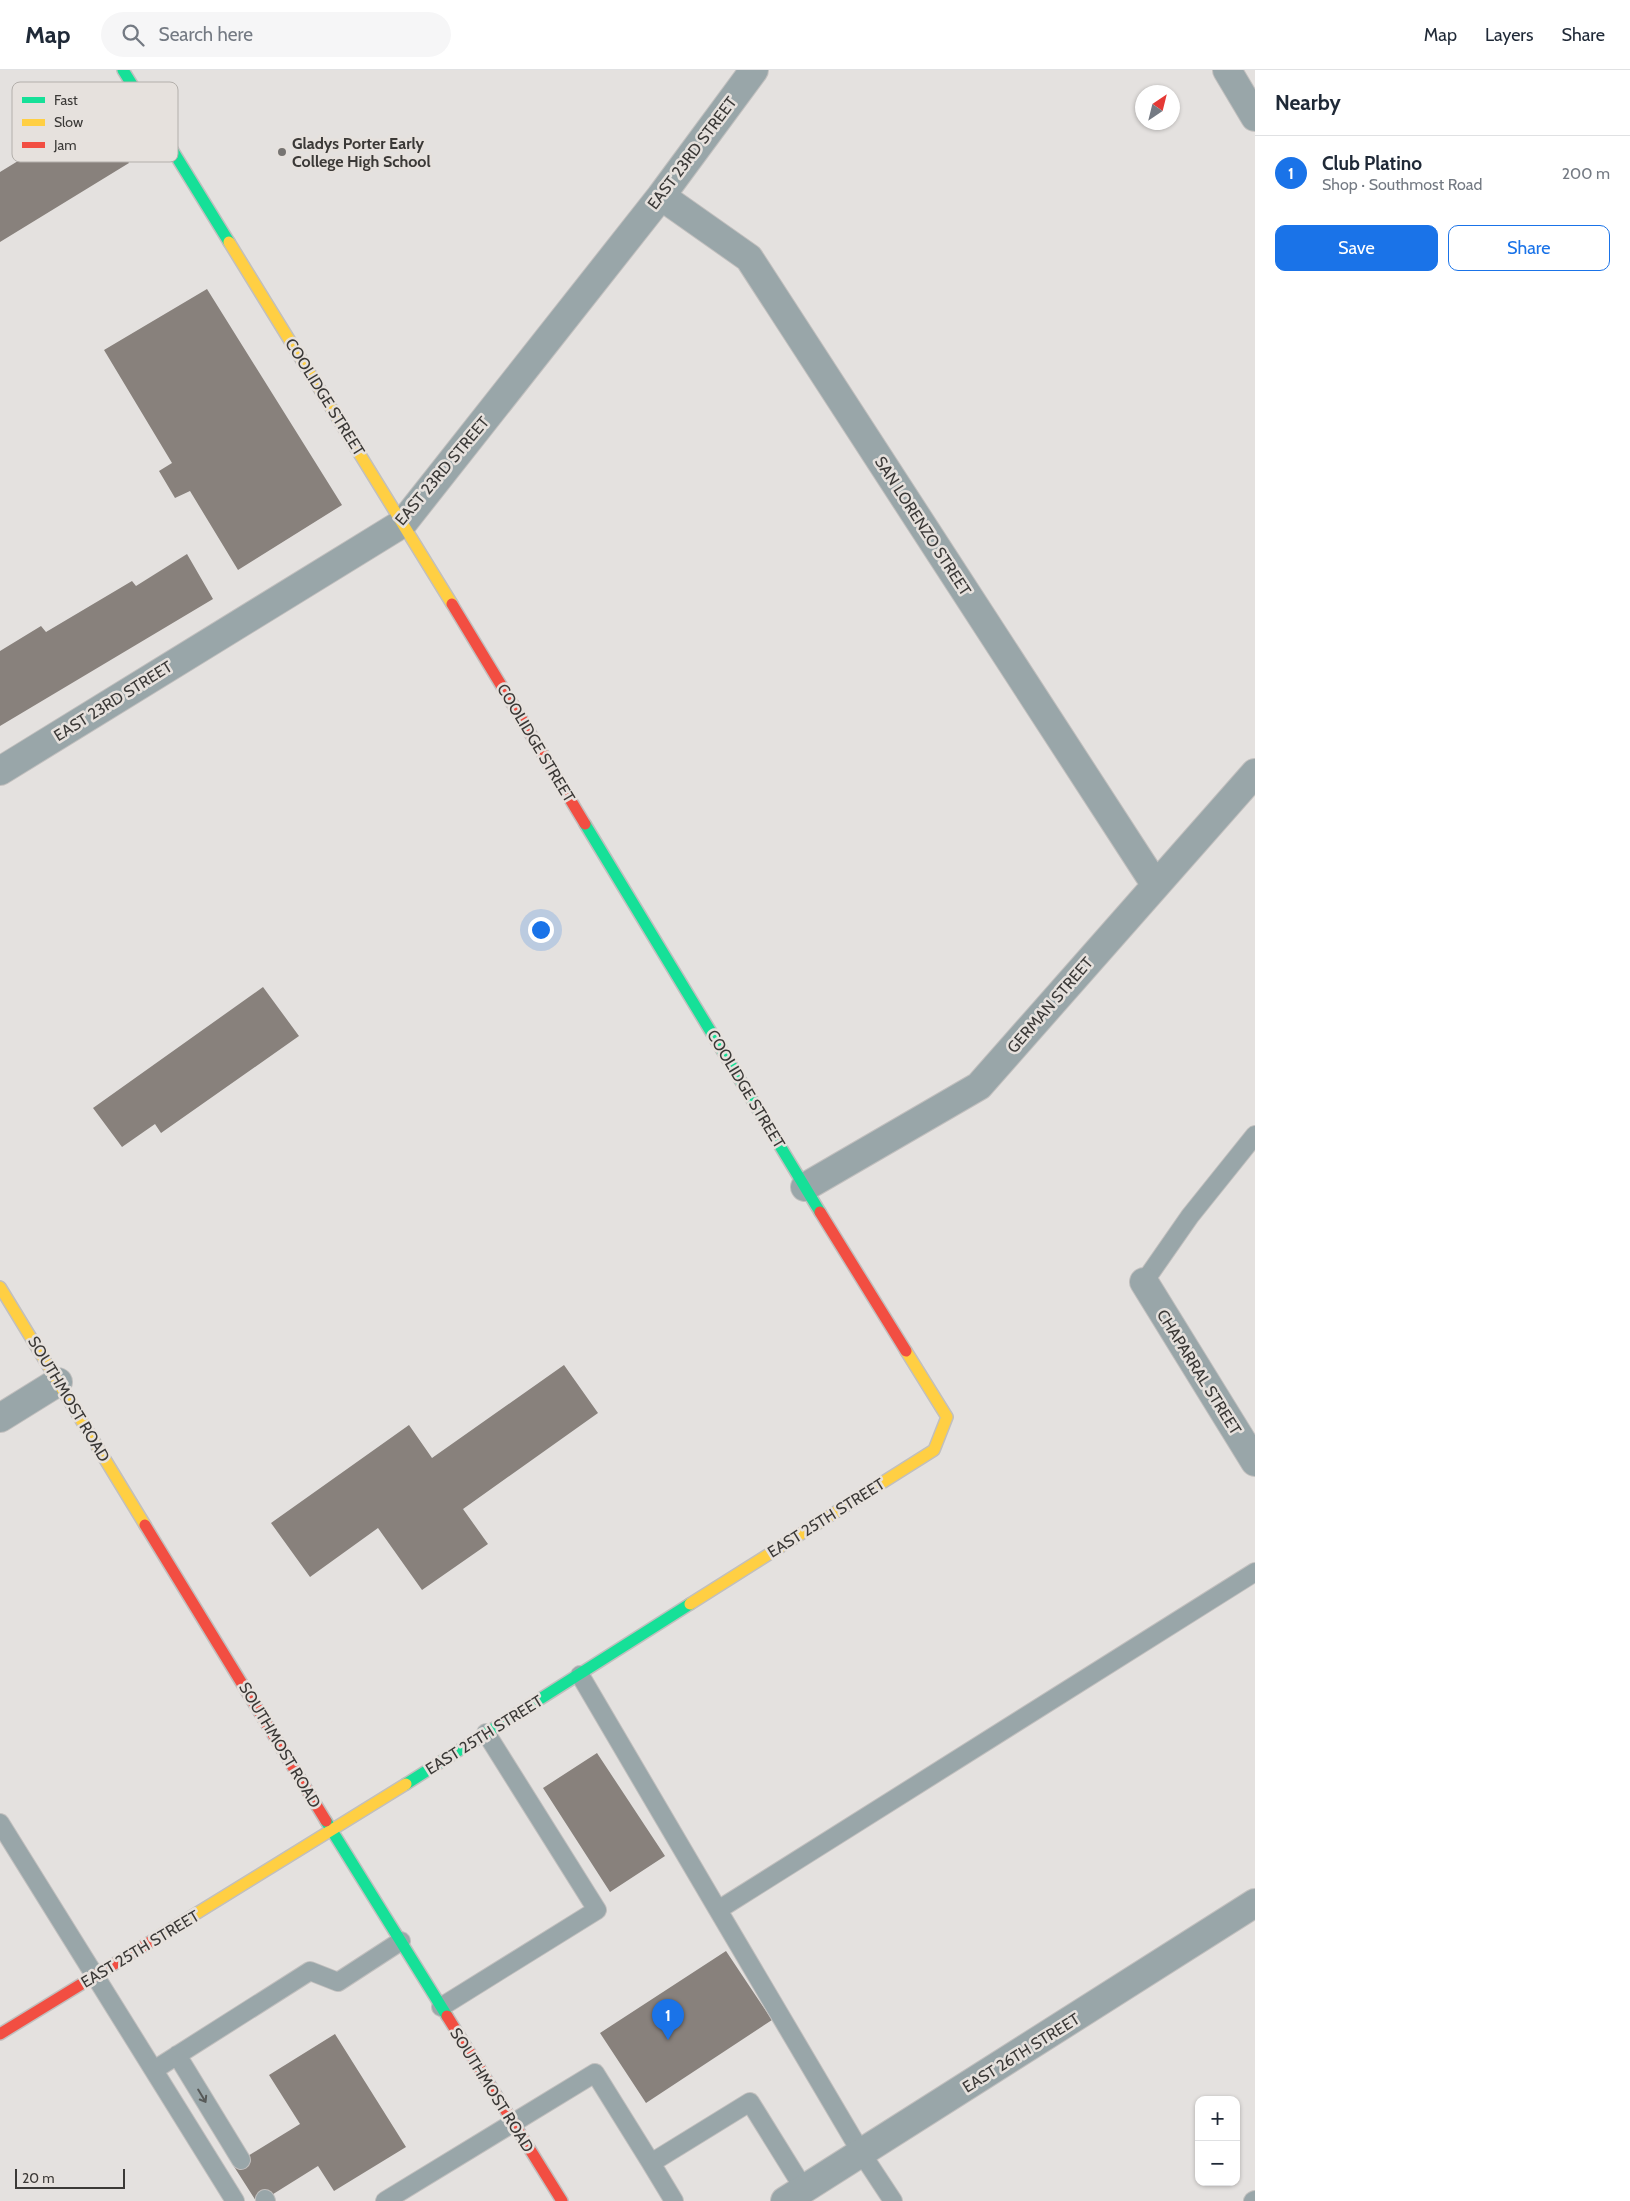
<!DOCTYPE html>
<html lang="en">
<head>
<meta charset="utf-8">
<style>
	body { margin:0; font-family:Cabin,sans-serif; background:#f6f6f7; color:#1f2937 }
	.controls { position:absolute; right:15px; bottom:15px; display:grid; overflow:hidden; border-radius:10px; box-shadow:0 1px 4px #0004 }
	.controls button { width:45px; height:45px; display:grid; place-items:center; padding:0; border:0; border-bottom:1px solid #e0e1e3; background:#fff; color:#1f2937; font:25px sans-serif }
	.compass { position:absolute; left:1135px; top:15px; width:45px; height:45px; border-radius:50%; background:#fff; box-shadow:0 1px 4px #0004; rotate:35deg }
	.scale { position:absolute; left:15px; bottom:12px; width:110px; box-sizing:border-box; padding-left:5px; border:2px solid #3b3937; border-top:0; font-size:14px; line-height:18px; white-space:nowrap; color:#3b3937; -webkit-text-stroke:4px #e6e1dd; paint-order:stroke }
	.you { position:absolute; left:540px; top:859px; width:18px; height:18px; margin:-12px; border:4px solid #fff; border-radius:50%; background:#1a73e8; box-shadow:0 0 0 8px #1a73e833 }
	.badge { display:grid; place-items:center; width:32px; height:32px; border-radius:50%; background:#1a73e8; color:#fff; font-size:16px; font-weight:700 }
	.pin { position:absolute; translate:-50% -41px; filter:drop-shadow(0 1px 2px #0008) }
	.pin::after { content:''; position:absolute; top:26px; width:18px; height:15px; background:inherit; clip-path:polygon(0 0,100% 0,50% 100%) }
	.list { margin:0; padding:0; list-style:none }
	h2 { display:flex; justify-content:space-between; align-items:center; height:65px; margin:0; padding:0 20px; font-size:21px }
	h2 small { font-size:16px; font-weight:400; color:#747a83 }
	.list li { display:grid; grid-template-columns:32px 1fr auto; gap:15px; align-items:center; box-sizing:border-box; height:75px; padding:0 20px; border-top:1px solid #e0e1e3 }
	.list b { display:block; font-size:19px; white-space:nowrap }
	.list p { margin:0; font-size:16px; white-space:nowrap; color:#747a83 }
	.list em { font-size:16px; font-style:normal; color:#747a83 }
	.actions { display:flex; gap:10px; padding:15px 20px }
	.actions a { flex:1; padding:11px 0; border:1px solid #1a73e8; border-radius:10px; text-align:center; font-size:18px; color:#1a73e8 }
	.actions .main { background:#1a73e8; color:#fff }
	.icon { flex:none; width:28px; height:28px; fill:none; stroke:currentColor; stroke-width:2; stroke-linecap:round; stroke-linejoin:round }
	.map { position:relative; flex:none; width:1255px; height:2131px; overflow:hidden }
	header { display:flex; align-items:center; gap:30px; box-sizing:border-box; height:70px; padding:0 25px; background:#fff; border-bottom:1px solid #e0e1e3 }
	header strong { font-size:24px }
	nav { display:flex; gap:28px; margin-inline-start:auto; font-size:18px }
	.search { width:350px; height:45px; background:#f6f6f7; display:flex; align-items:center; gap:12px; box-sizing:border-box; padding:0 18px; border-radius:28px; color:#747a83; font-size:19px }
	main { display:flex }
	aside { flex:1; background:#fff }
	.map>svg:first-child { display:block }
	.building { fill:#88817c }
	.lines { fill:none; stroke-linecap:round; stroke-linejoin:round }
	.lane-casing { stroke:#c1bfbe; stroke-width:20 }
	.street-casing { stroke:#c1bfbe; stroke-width:30 }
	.fast-casing { stroke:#c1bfbe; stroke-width:14 }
	.slow-casing { stroke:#c1bfbe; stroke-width:14 }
	.jam-casing { stroke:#c1bfbe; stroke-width:14 }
	.lane { stroke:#99a6a9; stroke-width:18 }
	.street { stroke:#99a6a9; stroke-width:28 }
	.fast { stroke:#16e098; stroke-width:11 }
	.slow { stroke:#ffcf43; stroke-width:11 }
	.jam { stroke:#f24e42; stroke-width:11 }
	.oneway { stroke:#575a59 }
	.poi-dot { fill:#767472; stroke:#e6e1dd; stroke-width:2 }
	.labels { text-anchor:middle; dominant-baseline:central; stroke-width:5; stroke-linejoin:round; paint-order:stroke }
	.poi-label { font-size:16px; font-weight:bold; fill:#3b3937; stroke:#e6e1dd; text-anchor:start }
	.street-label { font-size:16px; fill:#3b3937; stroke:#e6e1dd }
	.key { fill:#e6e1dd; stroke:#b3afab; stroke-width:1 }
	.key-label { font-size:14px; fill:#3b3937 }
</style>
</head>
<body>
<header>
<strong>Map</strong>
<div class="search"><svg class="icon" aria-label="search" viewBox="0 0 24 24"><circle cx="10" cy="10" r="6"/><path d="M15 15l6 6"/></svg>Search here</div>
<nav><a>Map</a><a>Layers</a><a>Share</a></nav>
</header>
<main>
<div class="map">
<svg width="1255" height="2131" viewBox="0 0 1255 2131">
	<rect width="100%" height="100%" fill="#e4e1df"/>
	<path class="building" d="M98 42 129 93 0 172V102Z
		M207 219 342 435 238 500 190 421 175 428 159 401 172 393 104 280Z
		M187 484 213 529 0 656V581L41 556 46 562 132 511 136 516Z
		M263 917 299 966 161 1063 155 1054 122 1077 93 1038Z
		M564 1295 598 1343 463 1439 488 1474 422 1520 378 1458 310 1507 271 1453 409 1355 432 1388Z
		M597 1683 665 1786 610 1822 543 1718Z
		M726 1881 772 1950 646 2033 600 1963Z
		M335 1964 406 2077 334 2121 318 2096 262 2131H256L233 2095 300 2054 269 2005Z"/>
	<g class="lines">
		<g class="lane-casing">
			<path id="lane" d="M1144 1212 1190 1146 1255 1065
				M580 1605 718 1840 1255 1502
				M0 1753 235 2131
				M718 1840 862 2084 893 2131
				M441 1937 597 1840 486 1663
				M177 1985 241 2090
				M154 2000 310 1901 338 1912 401 1871
				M651 2093 674 2131
				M265 2129 266 2131
				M385 2131 595 2003 651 2093 750 2032 804 2119
				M1253 2131 1255 2130"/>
		</g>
		<g class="street-casing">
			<path id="street" d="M1227 0 1255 47
				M661 126 749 188 1155 814
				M0 701 403 453 661 126 754 0
				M805 1117 979 1016 1255 703
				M1144 1212 1255 1392
				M0 1348 58 1312
				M785 2131 1255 1833"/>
		</g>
		<g class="fast-casing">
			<path id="fast" d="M123 0 229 172
				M585 754 820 1142
				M406 1714 690 1534
				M326 1751 447 1946"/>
		</g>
		<g class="slow-casing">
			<path id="slow" d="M229 172 452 534
				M0 1217 145 1455
				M690 1534 934 1380 947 1347 906 1281
				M155 1869 406 1714"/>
		</g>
		<g class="jam-casing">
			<path id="jam" d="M452 534 585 754
				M820 1142 906 1281
				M145 1455 326 1751
				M447 1946 562 2131
				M0 1964 155 1869"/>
		</g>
		<use href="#lane" class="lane"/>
		<use href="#street" class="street"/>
		<use href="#fast" class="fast"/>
		<use href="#slow" class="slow"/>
		<use href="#jam" class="jam"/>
	</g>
	<defs><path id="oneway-shaft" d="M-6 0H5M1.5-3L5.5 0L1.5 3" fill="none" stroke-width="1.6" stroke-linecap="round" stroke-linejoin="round" transform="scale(1.25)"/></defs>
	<use class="oneway" href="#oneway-shaft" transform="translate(202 2026) rotate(59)"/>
	<circle class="poi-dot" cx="282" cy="82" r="5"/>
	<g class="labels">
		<g class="poi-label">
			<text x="292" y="73">Gladys Porter Early<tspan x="292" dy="18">College High School</tspan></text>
		</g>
		<g class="street-label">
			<text transform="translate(692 83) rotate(-53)">EAST 23RD STREET</text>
			<text transform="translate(325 327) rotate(58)">COOLIDGE STREET</text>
			<text transform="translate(442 401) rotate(-50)">EAST 23RD STREET</text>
			<text transform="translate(923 456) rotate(57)">SAN LORENZO STREET</text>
			<text transform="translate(113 631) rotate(-32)">EAST 23RD STREET</text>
			<text transform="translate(536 673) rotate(59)">COOLIDGE STREET</text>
			<text transform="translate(1050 935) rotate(-49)">GERMAN STREET</text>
			<text transform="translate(746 1019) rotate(59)">COOLIDGE STREET</text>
			<text transform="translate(1199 1302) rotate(58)">CHAPARRAL STREET</text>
			<text transform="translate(69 1329) rotate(59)">SOUTHMOST ROAD</text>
			<text transform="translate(826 1448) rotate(-32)">EAST 25TH STREET</text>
			<text transform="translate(484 1665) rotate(-32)">EAST 25TH STREET</text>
			<text transform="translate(280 1675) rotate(59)">SOUTHMOST ROAD</text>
			<text transform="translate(140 1879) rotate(-31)">EAST 25TH STREET</text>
			<text transform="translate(1021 1983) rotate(-32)">EAST 26TH STREET</text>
			<text transform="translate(492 2020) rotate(58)">SOUTHMOST ROAD</text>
		</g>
	</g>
	<rect x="12" y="12" width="166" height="80" rx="8" class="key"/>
	<rect x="22" y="27" width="23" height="6" fill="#16e098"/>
	<rect x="22" y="49" width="23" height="7" fill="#ffcf43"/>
	<rect x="22" y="72" width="23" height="6" fill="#f24e42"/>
	<g class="key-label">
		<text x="54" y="35">Fast</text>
		<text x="54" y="57">Slow</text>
		<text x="54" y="80">Jam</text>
	</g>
</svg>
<div class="controls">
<button>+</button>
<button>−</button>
</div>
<svg class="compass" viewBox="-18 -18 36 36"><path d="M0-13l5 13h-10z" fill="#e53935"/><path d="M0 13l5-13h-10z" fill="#747a83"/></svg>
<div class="scale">20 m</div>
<div class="you"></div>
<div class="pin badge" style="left:668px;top:1970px">1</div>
</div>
<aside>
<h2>Nearby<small></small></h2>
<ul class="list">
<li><span class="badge">1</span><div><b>Club Platino</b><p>Shop · Southmost Road</p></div><em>200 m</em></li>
</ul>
<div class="actions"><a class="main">Save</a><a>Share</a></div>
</aside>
</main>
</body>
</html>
